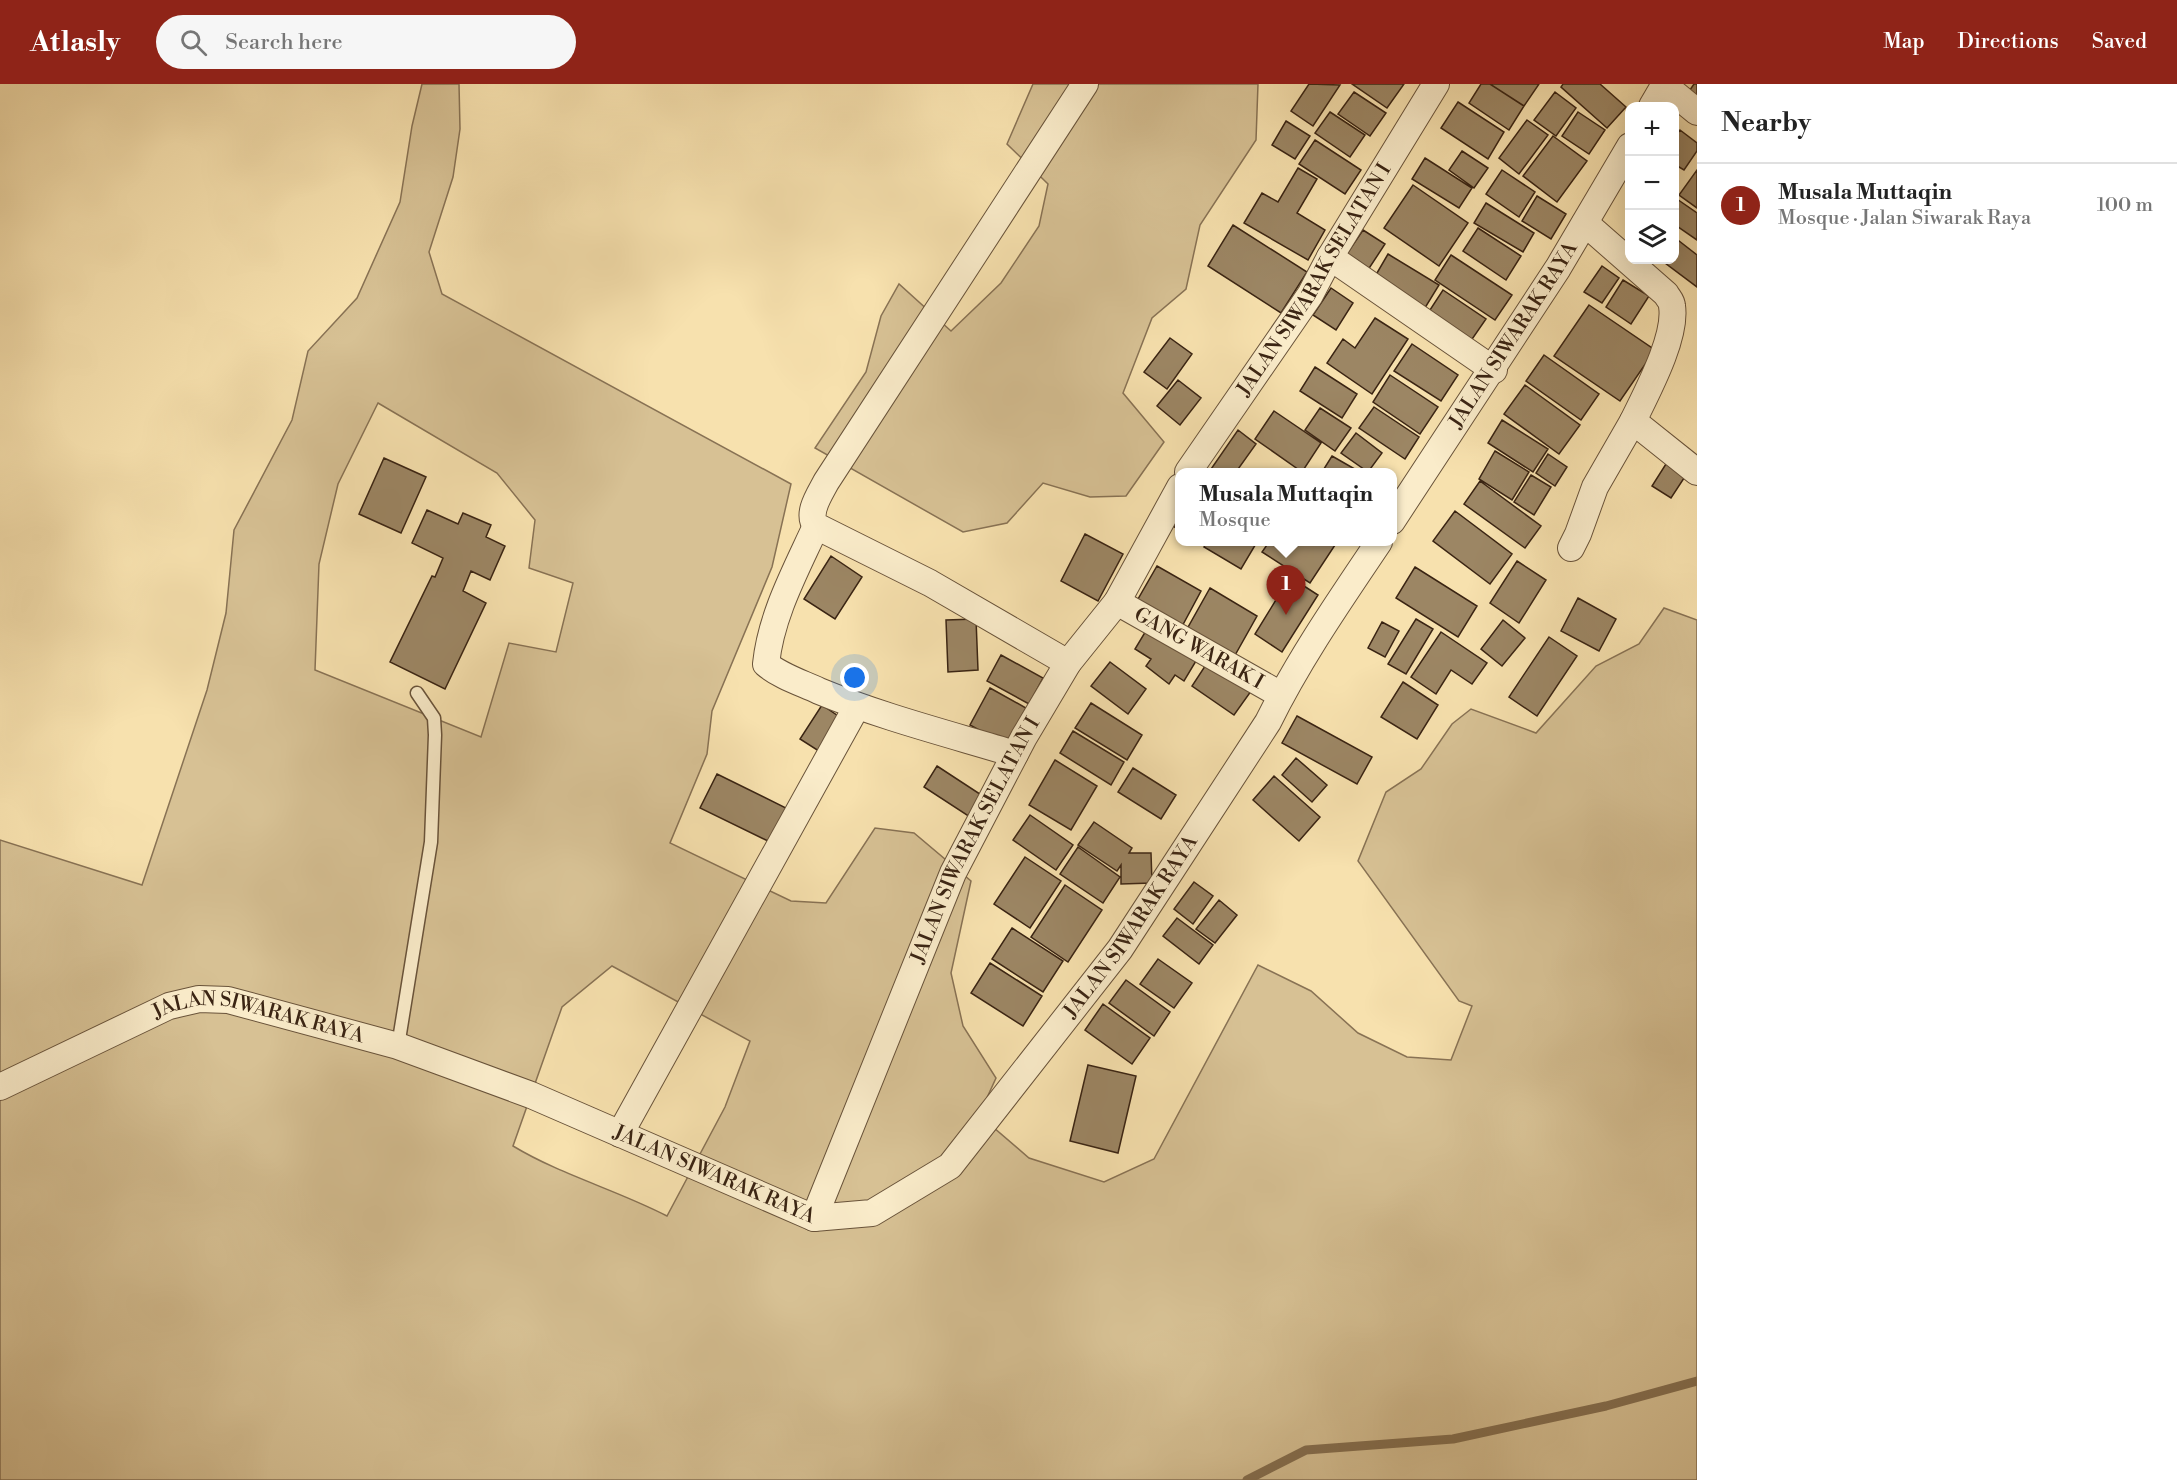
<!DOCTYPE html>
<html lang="en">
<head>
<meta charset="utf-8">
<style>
	body { margin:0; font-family:"Libre Bodoni",serif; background:#f6f6f6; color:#222 }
	.controls { position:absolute; right:18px; top:18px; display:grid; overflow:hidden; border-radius:12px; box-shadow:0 6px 24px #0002 }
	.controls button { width:54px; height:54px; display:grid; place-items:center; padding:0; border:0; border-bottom:2px solid #e0e0e0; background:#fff; color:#222; font:30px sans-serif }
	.you { position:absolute; left:855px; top:594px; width:21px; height:21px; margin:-15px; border:4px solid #fff; border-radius:50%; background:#1a73e8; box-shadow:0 0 0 9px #1a73e833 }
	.badge { display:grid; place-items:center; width:39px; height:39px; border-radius:50%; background:#8f2418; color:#fff; font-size:20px; font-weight:700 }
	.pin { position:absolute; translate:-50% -50px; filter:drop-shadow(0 2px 3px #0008) }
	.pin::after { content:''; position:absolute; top:32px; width:21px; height:18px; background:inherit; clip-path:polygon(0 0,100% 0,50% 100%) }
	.popup { position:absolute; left:1175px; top:384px; width:222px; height:78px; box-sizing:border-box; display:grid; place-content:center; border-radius:12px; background:#fff; filter:drop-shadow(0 2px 4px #0005); font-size:20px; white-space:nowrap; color:#767676 }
	.popup b { font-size:22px; color:#222 }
	.popup::after { content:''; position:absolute; left:50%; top:100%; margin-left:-12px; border:12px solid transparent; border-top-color:#fff }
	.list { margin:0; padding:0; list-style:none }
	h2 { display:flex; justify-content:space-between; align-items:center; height:78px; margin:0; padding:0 24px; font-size:26px }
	h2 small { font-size:20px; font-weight:400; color:#767676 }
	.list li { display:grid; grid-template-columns:39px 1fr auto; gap:18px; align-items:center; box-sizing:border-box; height:84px; padding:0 24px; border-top:2px solid #e0e0e0 }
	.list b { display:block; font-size:22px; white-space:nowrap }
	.list p { margin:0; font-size:20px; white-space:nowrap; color:#767676 }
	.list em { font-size:20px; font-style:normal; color:#767676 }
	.icon { flex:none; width:33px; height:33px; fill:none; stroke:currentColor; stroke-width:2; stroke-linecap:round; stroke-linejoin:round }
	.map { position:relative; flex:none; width:1697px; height:1396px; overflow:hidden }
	header { display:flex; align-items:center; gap:36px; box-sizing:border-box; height:84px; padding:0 30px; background:#8f2418; color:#fff }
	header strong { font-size:28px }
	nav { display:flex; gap:33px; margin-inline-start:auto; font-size:21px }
	.search { width:420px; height:54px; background:#f6f6f6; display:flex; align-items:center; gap:15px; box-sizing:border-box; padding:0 21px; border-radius:33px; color:#767676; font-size:22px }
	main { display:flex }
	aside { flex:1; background:#fff }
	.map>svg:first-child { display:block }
	.green { fill:#d7c194; stroke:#887254; stroke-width:1.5; fill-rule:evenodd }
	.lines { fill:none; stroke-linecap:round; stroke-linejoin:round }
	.stream { stroke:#856f50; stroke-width:9 }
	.building { fill:#9c8664; stroke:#3a2413; stroke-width:1.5 }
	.lane-casing { stroke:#69533a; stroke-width:15 }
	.street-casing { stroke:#69533a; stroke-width:28 }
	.lane { stroke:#faecca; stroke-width:12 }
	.street { stroke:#faecca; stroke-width:26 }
	.labels { text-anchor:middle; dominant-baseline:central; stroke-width:5; stroke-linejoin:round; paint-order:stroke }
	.street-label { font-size:20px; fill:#3a2413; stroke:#faecca }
</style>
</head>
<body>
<header>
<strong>Atlasly</strong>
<div class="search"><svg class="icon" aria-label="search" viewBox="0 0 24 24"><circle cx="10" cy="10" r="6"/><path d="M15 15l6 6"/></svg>Search here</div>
<nav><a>Map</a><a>Directions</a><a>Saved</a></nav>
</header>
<main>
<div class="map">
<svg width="1697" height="1396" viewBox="0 0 1697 1396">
	<rect width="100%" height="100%" fill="#f7e1ae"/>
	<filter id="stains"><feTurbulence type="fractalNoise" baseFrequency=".00333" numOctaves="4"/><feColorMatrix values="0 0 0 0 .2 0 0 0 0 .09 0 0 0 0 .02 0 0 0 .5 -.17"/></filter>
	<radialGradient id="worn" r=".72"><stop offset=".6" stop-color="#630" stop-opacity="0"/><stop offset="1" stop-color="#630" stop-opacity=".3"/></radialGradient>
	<path class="green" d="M422 0H459L460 45 453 93 429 168 442 210 791 400 772 483 712 627 707 670 670 759 791 817 826 819 875 744 914 749 971 797 951 889 963 942 996 994 979 1031 1029 1074 1104 1098 1154 1075 1258 881 1311 907 1358 949 1407 973 1451 976 1472 922 1459 917 1358 777 1386 708 1421 685 1452 640 1471 625 1536 649 1596 582 1639 560 1664 524 1697 536V1396H0V756L142 801 207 606 226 529 234 446 292 336 308 267 357 214 400 118 412 42ZM378 319 497 389 535 436 529 484 573 499 556 568 509 559 481 653 315 586 319 480 338 400ZM612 882 750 957 725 1023 667 1132C617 1106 561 1091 513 1062L562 923Z
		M1033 0H1258L1256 56 1200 141 1186 205 1152 234 1123 309 1164 358 1126 412 1090 413 1043 399 1007 439 963 448 815 364 866 288 881 232 899 200 951 247 1001 199 1039 142 1048 100 1007 60Z"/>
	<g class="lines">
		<path class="stream" d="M1247 1396 1306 1366 1453 1355 1606 1322 1697 1297"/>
	</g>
	<path class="building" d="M1309 0 1340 1 1313 42 1291 27Z
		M1352 0H1404L1387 24Z
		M1481 0H1490L1524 22 1509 46 1469 19Z
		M1490 0H1539L1524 22Z
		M1563 0H1600L1626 23 1607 44 1561 3Z
		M1694 0H1697V25L1683 16Z
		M1354 8 1386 29 1370 52 1338 30Z
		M1555 8 1576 24 1556 52 1534 36Z
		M1458 18 1504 48 1488 75 1441 44Z
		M1330 28 1365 51 1350 73 1315 49Z
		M1578 28 1605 46 1589 70 1562 52Z
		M1527 36 1548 51 1519 90 1499 74Z
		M1286 37 1310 52 1295 75 1272 61Z
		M1680 46 1697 59V67L1684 86 1674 80V54Z
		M1553 52 1587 77 1557 118 1523 92Z
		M1315 56 1361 86 1345 110 1299 80Z
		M1462 67 1488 84 1474 104 1449 86Z
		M1425 74 1472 104 1459 124 1412 95Z
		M1298 84 1317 95 1297 129 1325 146 1308 176 1244 139 1262 109 1278 118Z
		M1502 86 1535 108 1519 133 1486 110Z
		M1697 86V124L1679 111Z
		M1413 101 1468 139 1439 182 1384 144Z
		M1537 112 1566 130 1551 155 1522 137Z
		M1674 113 1697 129V156L1674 140Z
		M1486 119 1534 149 1523 168 1474 139Z
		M1233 141 1307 188 1281 229 1208 182Z
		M1478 144 1521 172 1506 196 1463 167Z
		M1363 146 1385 160 1364 192 1342 177Z
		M1674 153 1697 171V203L1661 176H1674Z
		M1388 170 1439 201 1420 232 1370 201Z
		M1451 171 1512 211 1495 236 1435 196Z
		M1602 182 1619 194 1602 219 1584 208Z
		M1623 196 1649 212 1631 240 1606 223Z
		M1331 204 1353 219 1336 246 1313 231Z
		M1443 206 1486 235 1468 261 1426 232Z
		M1589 221 1655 266 1620 317 1554 272Z
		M1375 234 1408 255 1372 310 1327 279 1343 255 1355 264Z
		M1170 254 1192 270 1167 305 1144 288Z
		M1412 260 1458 291 1441 317 1394 287Z
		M1544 271 1599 310 1581 336 1526 297Z
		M1315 283 1357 310 1342 334 1300 307Z
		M1390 291 1438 323 1420 350 1373 318Z
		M1178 296 1201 314 1180 341 1157 322Z
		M1525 301 1580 341 1559 370 1504 330Z
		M1374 323 1419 353 1405 375 1359 344Z
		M1320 324 1351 344 1335 367 1305 346Z
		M1274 327 1321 359 1302 388 1255 355Z
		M1502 336 1548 365 1533 388 1488 359Z
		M1238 346 1256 360 1236 388H1209Z
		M1356 349 1382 369 1368 388 1341 369Z
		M1495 367 1529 388 1512 416 1479 395Z
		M1548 370 1567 383 1555 402 1536 389Z
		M1332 372 1360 388H1322Z
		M1671 372 1690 385 1671 414 1652 402Z
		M384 374 426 393 401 449 359 430Z
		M1531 391 1551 403 1534 431 1514 418Z
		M1480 397 1541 442 1525 464 1464 420Z
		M427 426 458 440 463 429 491 441 486 453 505 462 490 496 471 487 463 507 486 519 445 605 390 578 432 492 435 493 443 474 412 459Z
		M1455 427 1512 470 1490 500 1433 457Z
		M1180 430V447L1172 441Z
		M1085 450 1123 470 1098 517 1061 497Z
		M1207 458H1257L1241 485 1204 463Z
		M1269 458H1337L1310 499 1262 468Z
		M831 472 862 493 835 535 804 515Z
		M1517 477 1546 496 1519 539 1490 519Z
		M1157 482 1201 507 1179 548 1134 522Z
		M1415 483 1477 522 1458 553 1396 514Z
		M1290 493 1318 511 1282 568 1255 550Z
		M1210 504 1257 532 1234 573 1187 545Z
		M1578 514 1616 535 1599 567 1561 547Z
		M976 535 978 586 948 588 946 536Z
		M1416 535 1433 545 1406 590 1388 580Z
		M1503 536 1525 554 1502 582 1481 565Z
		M1382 538 1399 547 1385 573 1368 564Z
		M1150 540 1199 572 1184 597 1175 591 1169 600 1146 582 1151 575 1135 565Z
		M1441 548 1487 579 1472 600 1451 586 1436 610 1411 593Z
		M1549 553 1577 572 1537 632 1509 613Z
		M1001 571 1043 594 1029 620 987 597Z
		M1211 573 1254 603 1234 631 1192 602Z
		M1110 578 1146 605 1128 630 1091 602Z
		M1403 598 1438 621 1417 655 1381 633Z
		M990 604 1026 624 1006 661 970 641Z
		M1091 619 1142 651 1127 676 1075 644Z
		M822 621 847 638 825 671 800 655Z
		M1297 632 1372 673 1357 700 1282 659Z
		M1073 647 1124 678 1111 701 1060 669Z
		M1296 674 1327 701 1312 718 1282 691Z
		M1055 676 1097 702 1071 746 1029 721Z
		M937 682 986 714 973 735 924 703Z
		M1133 684 1176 711 1161 735 1118 708Z
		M717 690 786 724 770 758 700 724Z
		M1274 692 1320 733 1299 757 1253 716Z
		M1030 731 1073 761 1056 786 1013 756Z
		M1094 738 1132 764 1129 769H1151L1152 799 1121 800V781L1117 787 1078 761Z
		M1078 763 1120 793 1103 819 1060 790Z
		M1025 773 1061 797 1030 844 994 820Z
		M1194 798 1213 812 1193 840 1174 825Z
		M1065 801 1102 826 1068 878 1031 853Z
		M1219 816 1237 831 1215 859 1196 845Z
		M1177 834 1213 861 1199 880 1163 852Z
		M1012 844 1063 877 1043 908 992 875Z
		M1158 875 1192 899 1174 924 1140 900Z
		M990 879 1042 912 1023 942 971 909Z
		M1126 896 1170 928 1154 952 1109 919Z
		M1103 920 1150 954 1132 980 1085 946Z
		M1088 981 1136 992 1118 1069 1070 1057Z"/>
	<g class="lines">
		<g class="lane-casing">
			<path id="lane" d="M398 962 431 758 435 651 434 634 417 609"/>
		</g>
		<g class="street-casing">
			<g id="street">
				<path d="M1664 1 1697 28"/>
				<path d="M1652 22 1665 0"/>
				<path d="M1585 139 1666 210C1668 214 1672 217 1672 222 1677 253 1647 308 1633 337L1697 388"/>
				<path d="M1330 173 1494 286"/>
				<path id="s1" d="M1188 388 1310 211 1330 173 1436 0"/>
				<path id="s2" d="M1392 437 1558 184 1630 62"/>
				<path d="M816 442C796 486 771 531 766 580 780 592 802 599 819 607 882 633 949 650 1015 670"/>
				<path d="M1571 464 1578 450 1595 403 1633 337"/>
				<path id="s3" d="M1117 518 1281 611"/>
				<path d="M1068 579 930 499 816 442C806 429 820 410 826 398L1085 0"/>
				<path id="s4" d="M0 1003 169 922 199 915 228 916 398 962 531 1011 814 1134 872 1129 950 1082 1120 865 1268 638C1299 575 1340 516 1379 458"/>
				<path d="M620 1050 857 622"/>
				<path id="s5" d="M814 1134 953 789 1024 653 1068 579 1117 518 1180 403"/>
			</g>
		</g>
		<use href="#lane" class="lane"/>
		<use href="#street" class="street"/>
	</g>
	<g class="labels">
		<g class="street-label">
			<text stroke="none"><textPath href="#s1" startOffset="230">JALAN SIWARAK SELATAN I</textPath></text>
			<text stroke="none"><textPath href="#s2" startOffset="222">JALAN SIWARAK RAYA</textPath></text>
			<text stroke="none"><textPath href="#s3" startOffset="94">GANG WARAK I</textPath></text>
			<text stroke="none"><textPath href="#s5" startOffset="411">JALAN SIWARAK SELATAN I</textPath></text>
			<text stroke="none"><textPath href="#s4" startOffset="1323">JALAN SIWARAK RAYA</textPath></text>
			<text stroke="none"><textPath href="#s4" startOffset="279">JALAN SIWARAK RAYA</textPath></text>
			<text stroke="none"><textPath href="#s4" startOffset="765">JALAN SIWARAK RAYA</textPath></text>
		</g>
	</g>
	<rect width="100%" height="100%" filter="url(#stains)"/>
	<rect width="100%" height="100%" fill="url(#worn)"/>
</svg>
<div class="controls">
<button>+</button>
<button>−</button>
<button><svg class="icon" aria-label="layers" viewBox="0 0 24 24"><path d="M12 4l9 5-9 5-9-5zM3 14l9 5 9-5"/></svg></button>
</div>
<div class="you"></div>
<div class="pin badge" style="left:1286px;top:531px">1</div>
<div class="popup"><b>Musala Muttaqin</b>Mosque</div>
</div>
<aside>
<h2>Nearby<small></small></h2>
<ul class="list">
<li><span class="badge">1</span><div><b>Musala Muttaqin</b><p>Mosque · Jalan Siwarak Raya</p></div><em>100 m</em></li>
</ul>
</aside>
</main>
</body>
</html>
